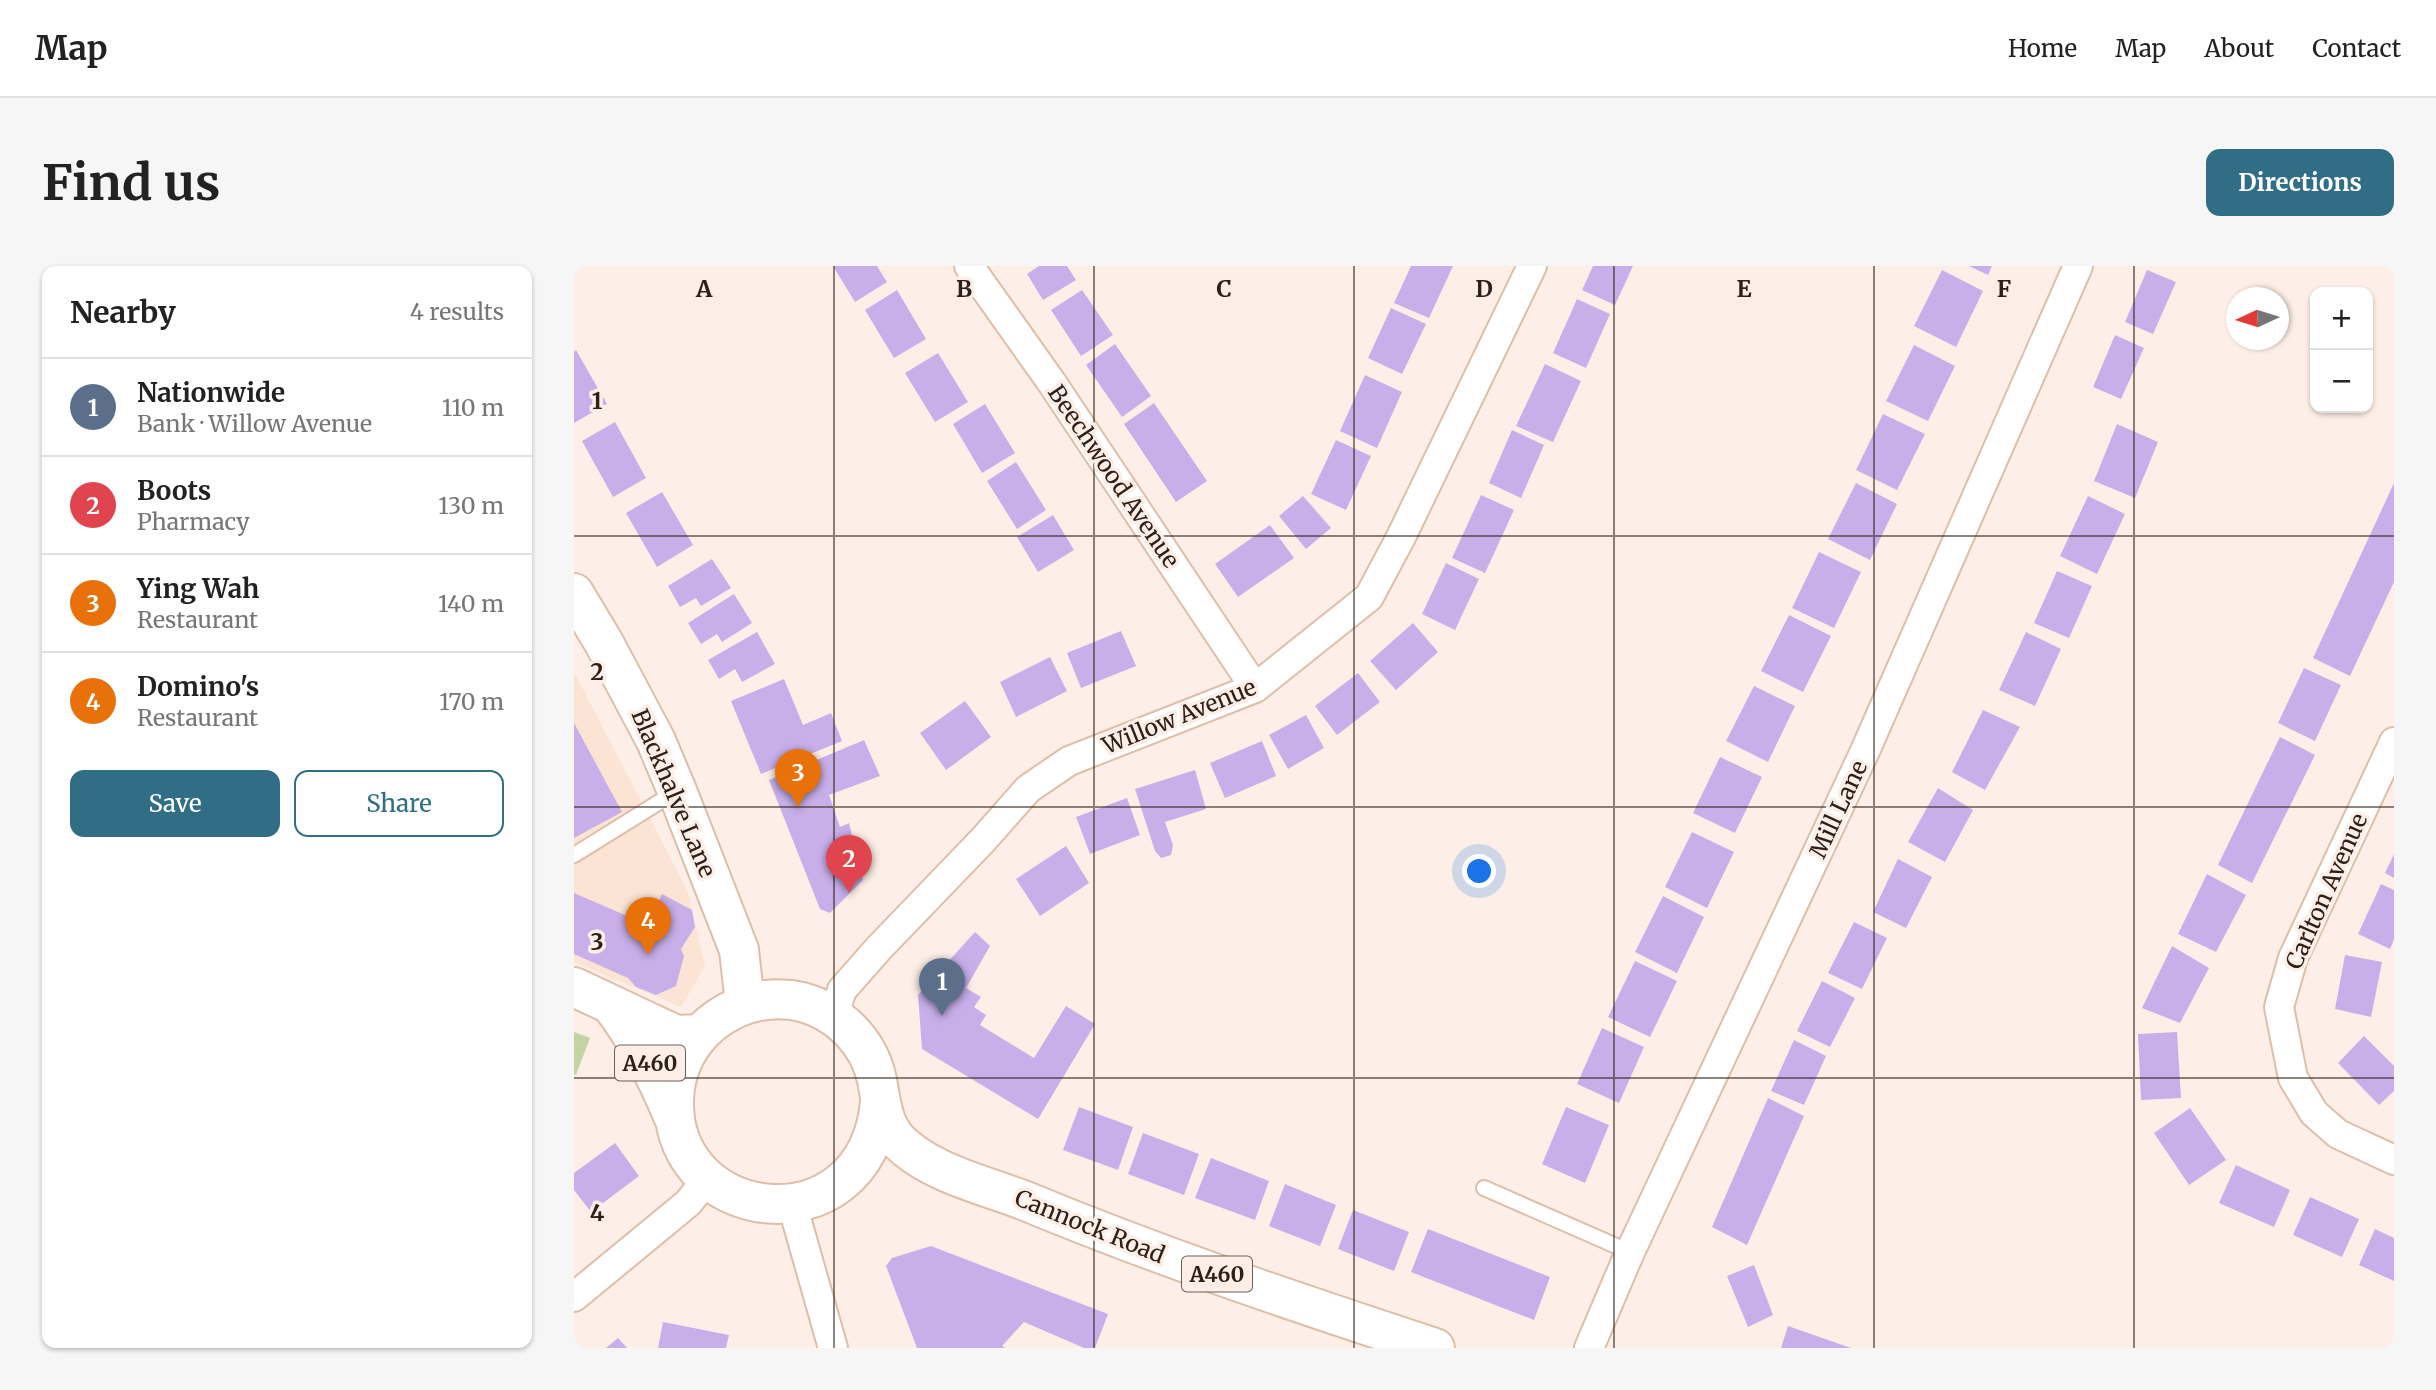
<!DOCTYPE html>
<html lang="en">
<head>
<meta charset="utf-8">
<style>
	body { margin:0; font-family:Merriweather,serif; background:#f6f6f6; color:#222 }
	.controls { position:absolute; right:21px; top:21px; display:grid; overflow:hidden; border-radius:14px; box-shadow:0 2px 5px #0004 }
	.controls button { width:63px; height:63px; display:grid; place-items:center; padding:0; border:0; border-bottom:2px solid #e0e0e0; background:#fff; color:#222; font:35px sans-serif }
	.compass { position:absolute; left:1652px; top:21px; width:63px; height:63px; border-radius:50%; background:#fff; box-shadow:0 2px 5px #0004; rotate:266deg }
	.you { position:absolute; left:906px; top:606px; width:24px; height:24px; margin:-18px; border:5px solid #fff; border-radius:50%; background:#1a73e8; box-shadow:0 0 0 10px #1a73e833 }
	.badge { display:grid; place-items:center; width:46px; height:46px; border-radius:50%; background:#316d84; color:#fff; font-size:23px; font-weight:700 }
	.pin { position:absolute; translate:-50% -58px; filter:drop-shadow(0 2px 4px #0008) }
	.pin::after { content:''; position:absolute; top:37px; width:24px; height:21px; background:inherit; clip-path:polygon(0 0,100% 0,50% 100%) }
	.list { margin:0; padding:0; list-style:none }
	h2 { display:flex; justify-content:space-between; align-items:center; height:91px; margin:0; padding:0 28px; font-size:30px }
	h2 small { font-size:23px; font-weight:400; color:#767676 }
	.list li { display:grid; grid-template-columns:46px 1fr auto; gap:21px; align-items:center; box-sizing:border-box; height:98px; padding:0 28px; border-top:2px solid #e0e0e0 }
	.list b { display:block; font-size:26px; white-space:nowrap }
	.list p { margin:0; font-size:23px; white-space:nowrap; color:#767676 }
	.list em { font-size:23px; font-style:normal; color:#767676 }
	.actions { display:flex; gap:14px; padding:21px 28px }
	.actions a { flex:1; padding:16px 0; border:2px solid #316d84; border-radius:14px; text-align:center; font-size:24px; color:#316d84 }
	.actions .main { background:#316d84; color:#fff }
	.map { position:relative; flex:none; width:1820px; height:1082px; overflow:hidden; border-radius:14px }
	header { display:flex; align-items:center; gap:42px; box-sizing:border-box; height:98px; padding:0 35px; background:#fff; border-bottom:2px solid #e0e0e0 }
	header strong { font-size:33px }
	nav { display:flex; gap:38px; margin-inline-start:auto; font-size:24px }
	.intro { display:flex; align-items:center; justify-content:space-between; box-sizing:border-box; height:168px; padding:0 42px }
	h1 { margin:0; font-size:49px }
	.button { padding:18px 32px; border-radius:14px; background:#316d84; color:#fff; font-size:24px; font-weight:700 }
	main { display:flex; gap:42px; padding:0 42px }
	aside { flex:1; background:#fff; border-radius:14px; box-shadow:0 2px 5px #0004 }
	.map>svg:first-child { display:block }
	.built { fill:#fce4d4 }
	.grass { fill:#c4d3a4 }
	.building { fill:#c8afea }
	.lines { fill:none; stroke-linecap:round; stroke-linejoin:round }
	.service-casing { stroke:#debea9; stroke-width:18 }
	.minor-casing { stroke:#debea9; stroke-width:32 }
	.secondary-casing { stroke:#debea9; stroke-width:42 }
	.trunk-casing { stroke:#debea9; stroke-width:42 }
	.service { stroke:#fff; stroke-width:14 }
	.minor { stroke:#fff; stroke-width:28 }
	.secondary { stroke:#fff; stroke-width:38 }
	.trunk { stroke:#fff; stroke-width:38 }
	.grid { fill:none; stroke:#2c2018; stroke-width:2; stroke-opacity:0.55 }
	.labels { text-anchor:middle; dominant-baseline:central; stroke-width:7; stroke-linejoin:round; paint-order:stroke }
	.shield { fill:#fdefe7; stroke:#6b5e56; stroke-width:2 }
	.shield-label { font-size:21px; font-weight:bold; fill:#2c2018 }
	.street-label { font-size:23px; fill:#2c2018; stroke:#fdefe7 }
	.grid-label { font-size:23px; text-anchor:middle; font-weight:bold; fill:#2c2018; stroke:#fdefe7; stroke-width:7; stroke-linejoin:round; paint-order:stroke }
</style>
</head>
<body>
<header>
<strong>Map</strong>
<nav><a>Home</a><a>Map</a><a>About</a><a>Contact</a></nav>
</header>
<div class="intro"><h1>Find us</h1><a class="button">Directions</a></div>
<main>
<aside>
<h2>Nearby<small>4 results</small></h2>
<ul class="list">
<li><span class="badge" style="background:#5c6f8a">1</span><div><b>Nationwide</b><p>Bank · Willow Avenue</p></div><em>110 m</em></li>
<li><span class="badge" style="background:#e0444e">2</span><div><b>Boots</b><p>Pharmacy</p></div><em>130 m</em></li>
<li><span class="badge" style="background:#e8710a">3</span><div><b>Ying Wah</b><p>Restaurant</p></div><em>140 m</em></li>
<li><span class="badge" style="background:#e8710a">4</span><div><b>Domino's</b><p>Restaurant</p></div><em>170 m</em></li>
</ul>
<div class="actions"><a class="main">Save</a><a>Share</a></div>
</aside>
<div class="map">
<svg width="1820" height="1082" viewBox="0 0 1820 1082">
	<rect width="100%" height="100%" fill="#fdefe7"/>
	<path class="built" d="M0 406 114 626 131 700 107 741 0 696Z"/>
	<path class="grass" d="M0 766 16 772 2 809 0 808Z"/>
	<path class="building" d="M259 0H303L313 16 281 36Z
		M465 0H493L502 14 469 34 453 8Z
		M837 0H879L855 52 820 37Z
		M1019 0H1059L1041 39 1008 24Z
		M1395 0H1418L1414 9Z
		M1368 4 1409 25 1382 81 1340 60Z
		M1573 4 1602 16 1579 68 1551 56Z
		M323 24 352 73 320 92 291 44Z
		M508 24 539 69 507 90 477 44Z
		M1003 33 1036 48 1012 102 979 87Z
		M817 42 852 58 828 108 794 92Z
		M1541 69 1570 82 1547 133 1519 121Z
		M541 78 577 130 548 151 512 99Z
		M1340 79 1381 100 1354 155 1312 135Z
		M2 84 33 138 0 157V86Z
		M364 87 394 136 361 156 331 107Z
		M971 98 1007 115 979 176 942 160Z
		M791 109 828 126 803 182 766 165Z
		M580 137 633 215 602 236 550 158Z
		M411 138 441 187 408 207 379 158Z
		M1309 148 1351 168 1323 224 1282 204Z
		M41 156 72 212 39 231 8 175Z
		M1543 158 1584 176 1561 232 1520 215Z
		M938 164 970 179 947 232 915 217Z
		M762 174 797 190 772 244 737 228Z
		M442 196 472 244 443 263 413 215Z
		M1282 217 1323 238 1296 294 1254 273Z
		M1820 217V316L1776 410 1739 392Z
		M88 226 119 279 83 301 52 247Z
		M907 229 940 244 911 307 878 292Z
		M729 230 757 262 732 283 705 250Z
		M1514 230 1551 248 1523 308 1486 290Z
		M479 249 500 284 464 306 443 271Z
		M696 259 720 292 664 331 641 298Z
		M1245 286 1287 306 1260 362 1218 342Z
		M138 293 157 322 127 340 122 332 106 341 94 320Z
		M872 297 905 313 881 364 848 348Z
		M1483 305 1518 320 1495 372 1460 357Z
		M160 328 178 357 148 376 143 368 127 378 114 357Z
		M1215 349 1257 370 1229 426 1187 405Z
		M839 357 864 386 822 424 796 395Z
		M547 365 562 400 507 422 493 387Z
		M183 366 201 398 168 416 161 403 145 413 134 394Z
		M1452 366 1487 383 1461 440 1425 424Z
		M476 391 493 425 442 451 426 416Z
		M1730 402 1767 419 1741 475 1704 457Z
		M784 407 806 436 763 469 741 440Z
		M210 413 229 459 257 447 268 475 187 508 157 435Z
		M1180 420 1221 440 1194 496 1152 475Z
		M391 435 417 471 372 504 346 467Z
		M1409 444 1446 461 1411 524 1378 506Z
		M732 449 750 482 714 503 695 469Z
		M0 457 48 546 0 572Z
		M1706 471 1741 489 1678 617 1644 599Z
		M290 474 306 510 255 529 266 561 275 557 289 614 256 647 246 643 195 514Z
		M688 475 702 510 651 532 636 497Z
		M1146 491 1188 511 1161 567 1119 547Z
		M621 504 632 543 591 556 599 579 597 589 587 592 581 585 561 523Z
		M1364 522 1399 544 1371 596 1334 576Z
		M553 532 566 569 516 588 502 551Z
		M1118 566 1160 586 1133 642 1091 621Z
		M492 580 515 617 466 650 442 613Z
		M1820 588V612L1811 607Z
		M1324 593 1358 611 1332 662 1299 646Z
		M1633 608 1672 629 1642 686 1604 668Z
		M1807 618 1820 624V673L1816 683 1784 668Z
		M0 627 74 659 88 628 118 644 121 661 107 683 110 690 102 720 82 729 62 721 54 712 0 688Z
		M1089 630 1130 651 1103 707 1061 686Z
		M1280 656 1313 672 1288 723 1254 707Z
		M401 666 416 680 392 722 407 731 400 741 412 749 406 759 460 792 492 740 521 758 464 853 348 783 344 729Z
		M1598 680 1635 702 1606 757 1568 742Z
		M1771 689 1808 696 1797 751 1761 743Z
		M1061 695 1103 715 1076 771 1034 751Z
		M1248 715 1281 732 1256 781 1223 765Z
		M1028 762 1070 781 1045 837 1003 818Z
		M1603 766 1607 832 1567 834 1564 768Z
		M1790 770 1820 800V825L1805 839 1764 797Z
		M1220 774 1252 790 1230 839 1197 825Z
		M1194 832 1230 850 1173 979 1138 961Z
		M505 841 559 861 544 904 489 884Z
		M992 841 1035 859 1011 917 968 898Z
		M1616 842 1652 894 1615 919 1580 867Z
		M569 867 625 888 610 929 554 908Z
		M41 877 65 910 17 946 0 924V907Z
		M637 892 695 915 681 954 621 932Z
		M1662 899 1716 924 1700 961 1645 937Z
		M711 918 762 939 746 980 695 960Z
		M1736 931 1785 953 1768 991 1719 969Z
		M779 944 835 966 820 1005 764 983Z
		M854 963 976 1011 960 1054 837 1006Z
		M1801 963 1820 972V1015L1785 999Z
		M357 980 534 1048 521 1082H510L450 1056 428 1080 431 1082H343L312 1000 318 992Z
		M1180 999 1199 1049 1174 1061 1153 1010Z
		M89 1056 155 1069 152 1082H84Z
		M1214 1060 1277 1082H1207Z
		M44 1072 53 1082H32Z"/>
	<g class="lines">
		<g class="service-casing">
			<path id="service" d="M0 589 103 525
				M910 922 1056 986"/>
		</g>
		<g class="minor-casing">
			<path id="minor" d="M395 0 478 117 681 422
				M1820 476 1719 692 1705 741 1719 812 1740 847 1764 868 1820 894
				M259 750 268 724 305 682 409 574 454 523 495 495 681 422 795 331 827 271 958 0
				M218 938 259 1082
				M0 1031 114 937 134 912
				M1015 1082 1056 986 1291 485 1504 0"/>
		</g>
		<g class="secondary-casing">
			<path id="secondary" d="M0 327 30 377 82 475 103 525 165 684 171 738"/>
		</g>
		<g class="trunk-casing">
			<path id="trunk" d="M0 721 102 769 126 768
				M37 739C64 774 82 809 99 850
				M306 836C292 988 84 959 101 822 109 762 170 722 228 736 265 746 295 776 303 814 308 841 309 864 332 882 366 910 414 920 454 936 587 991 724 1037 861 1082"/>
		</g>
		<use href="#service" class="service"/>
		<use href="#minor" class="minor"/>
		<use href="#secondary" class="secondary"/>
		<use href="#trunk" class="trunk"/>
	</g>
	<path class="grid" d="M260 0V1082M520 0V1082M780 0V1082M1040 0V1082M1300 0V1082M1560 0V1082M0 270H1820M0 541H1820M0 812H1820"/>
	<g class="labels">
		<g class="shield">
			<rect x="41" y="779.5" width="70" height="35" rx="5"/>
			<rect x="608" y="990.5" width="70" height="35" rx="5"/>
		</g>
		<g class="shield-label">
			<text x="76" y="797">A460</text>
			<text x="643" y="1008">A460</text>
		</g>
		<g class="street-label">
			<text transform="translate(540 210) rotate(56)">Beechwood Avenue</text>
			<text transform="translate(605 450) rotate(-22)">Willow Avenue</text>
			<text transform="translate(100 527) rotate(67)">Blackhalve Lane</text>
			<text transform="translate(1264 543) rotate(-65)">Mill Lane</text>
			<text transform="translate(1752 625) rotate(-66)">Carlton Avenue</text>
			<text transform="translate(516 960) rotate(22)">Cannock Road</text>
		</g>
	</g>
	<g class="grid-label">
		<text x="130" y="31">A</text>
		<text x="390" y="31">B</text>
		<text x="650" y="31">C</text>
		<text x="910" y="31">D</text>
		<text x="1170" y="31">E</text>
		<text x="1430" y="31">F</text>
		<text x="23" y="143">1</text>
		<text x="23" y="414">2</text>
		<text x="23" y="684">3</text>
		<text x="23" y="955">4</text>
	</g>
</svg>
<div class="controls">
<button>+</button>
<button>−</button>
</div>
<svg class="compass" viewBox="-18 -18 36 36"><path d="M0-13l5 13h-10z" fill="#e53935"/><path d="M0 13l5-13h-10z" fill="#767676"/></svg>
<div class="you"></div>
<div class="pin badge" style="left:368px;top:750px;background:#5c6f8a">1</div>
<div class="pin badge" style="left:275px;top:627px;background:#e0444e">2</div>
<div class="pin badge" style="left:224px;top:541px;background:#e8710a">3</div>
<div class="pin badge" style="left:74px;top:689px;background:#e8710a">4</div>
</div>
</main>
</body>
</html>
